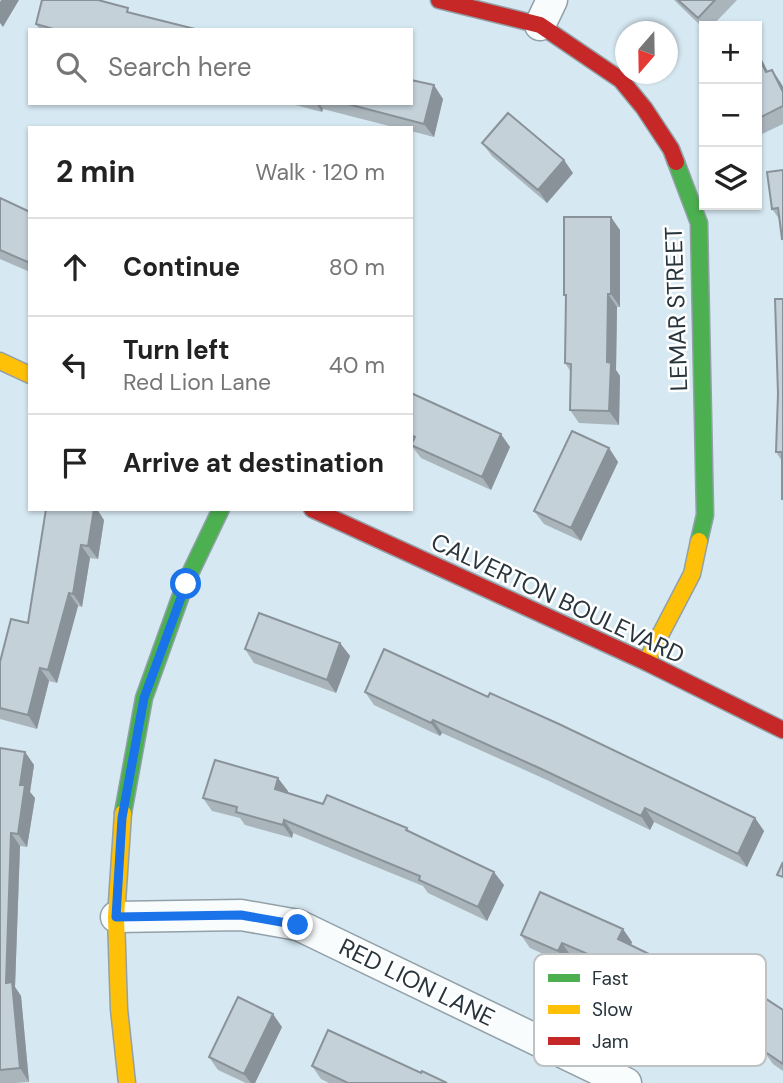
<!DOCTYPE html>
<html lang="en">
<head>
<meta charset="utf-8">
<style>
	body { margin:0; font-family:"DM Sans",sans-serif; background:#f2f2f2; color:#222 }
	.controls { position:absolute; right:21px; top:21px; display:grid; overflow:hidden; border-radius:0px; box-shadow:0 2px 5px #0004 }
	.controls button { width:63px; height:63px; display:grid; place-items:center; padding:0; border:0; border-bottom:2px solid #e0e0e0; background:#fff; color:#222; font:35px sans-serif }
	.compass { position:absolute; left:615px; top:21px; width:63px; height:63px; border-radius:50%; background:#fff; box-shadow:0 2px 5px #0004; rotate:200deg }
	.stop { position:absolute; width:21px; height:21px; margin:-16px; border:5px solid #1a73e8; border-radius:50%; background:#fff }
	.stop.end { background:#1a73e8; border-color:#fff; box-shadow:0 2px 7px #0008 }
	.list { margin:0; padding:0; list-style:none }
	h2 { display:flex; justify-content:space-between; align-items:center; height:91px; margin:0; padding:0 28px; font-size:30px }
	h2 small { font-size:23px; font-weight:400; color:#767676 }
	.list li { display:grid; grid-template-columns:46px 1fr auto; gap:21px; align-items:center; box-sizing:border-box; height:98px; padding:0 28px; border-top:2px solid #e0e0e0 }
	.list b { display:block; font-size:26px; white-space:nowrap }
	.list p { margin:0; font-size:23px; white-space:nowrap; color:#767676 }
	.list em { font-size:23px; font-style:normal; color:#767676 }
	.icon { flex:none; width:38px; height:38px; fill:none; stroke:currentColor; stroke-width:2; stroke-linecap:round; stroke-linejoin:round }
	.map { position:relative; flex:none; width:783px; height:1083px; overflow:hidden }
	.search { position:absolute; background:#fff; box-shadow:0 2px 5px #0004; left:28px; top:28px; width:385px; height:77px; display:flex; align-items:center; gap:18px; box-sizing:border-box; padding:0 24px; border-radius:0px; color:#767676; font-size:26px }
	.panel { position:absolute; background:#fff; box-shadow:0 2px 5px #0004; left:28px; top:126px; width:385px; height:385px; border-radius:0px }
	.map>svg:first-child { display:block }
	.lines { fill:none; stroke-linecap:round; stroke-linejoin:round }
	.street-casing { stroke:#92a0a8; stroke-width:33 }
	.fast-casing { stroke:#92a0a8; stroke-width:19 }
	.slow-casing { stroke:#92a0a8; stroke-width:19 }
	.jam-casing { stroke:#92a0a8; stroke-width:19 }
	.street { stroke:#f9fcfd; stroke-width:30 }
	.fast { stroke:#4caf50; stroke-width:16 }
	.slow { stroke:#ffc107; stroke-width:16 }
	.jam { stroke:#c62828; stroke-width:16 }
	.wall { fill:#a9b4bb }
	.shaded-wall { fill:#899298 }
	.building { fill:#c4d1d9; stroke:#899298; stroke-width:2 }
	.route { stroke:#1a73e8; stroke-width:9 }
	.labels { text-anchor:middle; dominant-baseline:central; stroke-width:5; stroke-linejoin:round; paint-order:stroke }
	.street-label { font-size:24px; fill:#28353c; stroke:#fff }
	.key { fill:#fff; stroke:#bec2c4; stroke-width:2 }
	.key-label { font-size:19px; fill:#28353c }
</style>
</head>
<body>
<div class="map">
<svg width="783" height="1083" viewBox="0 0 783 1083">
	<rect width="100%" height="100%" fill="#d6e8f2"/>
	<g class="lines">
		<g class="street-casing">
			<path id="street" d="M540 25 552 0
				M116 917 241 915 298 925 626 1083"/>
		</g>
		<g class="fast-casing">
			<path id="fast" d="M676 162 699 223 705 515 699 541
				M123 813 144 698 185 584 221 509"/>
		</g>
		<g class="slow-casing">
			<path id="slow" d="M0 361 30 375
				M646 662 692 574 699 541
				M123 813 116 917 119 1009 127 1083"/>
		</g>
		<g class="jam-casing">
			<path id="jam" d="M439 0 540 25 621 80 644 108 671 149 676 162
				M312 509 646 662 783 730"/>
		</g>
		<use href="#street" class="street"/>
		<use href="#fast" class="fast"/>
		<use href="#slow" class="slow"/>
		<use href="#jam" class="jam"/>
	</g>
	<path class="wall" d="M674 0H737L712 26H704V29Z
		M131 13 199 30H40L36 24Z
		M757 50 768 72 772 70 783 87V124L760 135 757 130Z
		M443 99 434 137 411 131V128H397L323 109 322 112 288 103H411Z
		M482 143 573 173 547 203 492 156Z
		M783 170V241L782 239 780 220 772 209Z
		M0 198 30 212V272L0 259Z
		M620 230V307H617L616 370 620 376 619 425 579 423 570 410 571 372 565 363 566 298 564 295Z
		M783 299V501L782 499V461L776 452Z
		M411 393 510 447 491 490 421 458 411 445Z
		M609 448 618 462 581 541 544 524 534 511Z
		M46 509 104 520 98 559 90 558 82 607 78 606 57 683 49 681 37 729 0 719V662L28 623Z
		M340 643 350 656 336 693 254 663 245 649Z
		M365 692 488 697 755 818 764 831 747 867 654 822 650 830 547 780 442 733 440 736 374 705Z
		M0 748 25 752 34 765 30 792 35 798 27 847 20 846 15 987 21 996 29 1082 16 1083H0Z
		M288 791 287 793 407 828 410 832 504 885 487 921 428 893 423 886 293 833 292 838 245 825 240 818 212 811 203 798Z
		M521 935 632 942 631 945 711 984 720 997 703 1033 638 1001 628 988 631 982 571 956 568 965 530 948Z
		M783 1010V1071L773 1064 765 1053 747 1041 738 1027Z
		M282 1027 255 1083H246L218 1070 209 1057Z
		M312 1066 421 1073 447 1083H329L321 1079Z"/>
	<path class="shaded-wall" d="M1 0H19L3 27 0 23V2Z
		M757 50 775 86 766 72 757 54Z
		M772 70 781 83 783 87V92Z
		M434 85 443 99 434 137 424 124Z
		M316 103H319L323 109 322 112Z
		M564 160 573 173 547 203 538 190Z
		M611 217 620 230V307L611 294Z
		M608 294 617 307 616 370 620 376 619 425 609 411 607 362Z
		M501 434 510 447 491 490 482 477Z
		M609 448 618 462 581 541 571 528Z
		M94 509H97L104 520 98 559 88 546Z
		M81 545 90 558 82 607 73 594Z
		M69 593 78 606 57 683 48 670Z
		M340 643 350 656 336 693 327 680Z
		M40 668 49 681 37 729 28 715Z
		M433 720 442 733 440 736 431 723Z
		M25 752 34 765 30 792 35 798 27 847 18 834 20 785Z
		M278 778 288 791 284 802 275 789Z
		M645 808 654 822 650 830 641 816Z
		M755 818 764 831 747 867 738 854Z
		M284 820 293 833 292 838 283 825Z
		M11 833 20 846 15 987 21 996 29 1082 20 1068 6 983Z
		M494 872 504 885 487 921 478 907Z
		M623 929 632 942 628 953 618 939Z
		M562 943 571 956 568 965 558 951Z
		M711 984 720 997 703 1033 694 1020Z
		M273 1014 282 1027 255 1083H251L244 1074Z"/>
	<path class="building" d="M42 0H98L128 8 127 12 199 30H57L36 24Z
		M678 0H715L698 18Z
		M757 54 766 72 772 70 783 92V106L757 119Z
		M411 80 434 85 424 124 344 103H411Z
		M508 113 564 160 538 190 482 143Z
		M783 170V239H782L778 208 772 209 767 172Z
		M0 198 30 212V263L0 250Z
		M564 217H611V294H608L607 362 611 363 609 411 570 410 571 364 565 363 566 295H564Z
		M775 299H783V499H782V452H776L778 394Z
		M411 393 501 434 482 477 411 445 415 437 411 435Z
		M572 431 609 448 571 528 534 511Z
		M46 509H94L88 546 81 545 73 594 69 593 48 670 40 668 28 715 0 708V662L11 619 28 623Z
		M259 613 340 643 327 680 245 649Z
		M384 649 488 697 490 693 559 724 755 818 738 854 645 808 641 816 537 767 433 720 431 723 365 692Z
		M0 748 25 752 20 785H25L18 834 11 833 6 983 12 982 20 1068 0 1070Z
		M215 760 278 778 275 789 323 804 327 795 407 828 406 830 494 872 478 907 419 880 420 876 284 820 283 825 236 812 237 807 203 798Z
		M783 862V877L777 875Z
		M540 892 623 929 618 939 711 984 694 1020 628 988 635 974 562 943 558 951 521 935Z
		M760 995 783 1010V1064L764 1051 766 1047 738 1027Z
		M238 997 273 1014 244 1074 209 1057Z
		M328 1030 421 1073 422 1071 447 1083H348L312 1066Z"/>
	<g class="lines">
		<path class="route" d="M186 584 144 698 122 818 116 917 241 915 298 925"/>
	</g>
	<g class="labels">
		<g class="street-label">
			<text transform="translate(676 309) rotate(-92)">LEMAR STREET</text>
			<text transform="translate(558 598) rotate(25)">CALVERTON BOULEVARD</text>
			<text transform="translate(417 982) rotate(26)">RED LION LANE</text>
		</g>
	</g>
	<rect x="534" y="954" width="232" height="112" rx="10" class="key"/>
	<rect x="548" y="974" width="32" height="8" fill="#4caf50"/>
	<rect x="548" y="1005" width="32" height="9" fill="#ffc107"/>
	<rect x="548" y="1037" width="32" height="8" fill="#c62828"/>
	<g class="key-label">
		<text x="592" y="985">Fast</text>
		<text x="592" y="1016">Slow</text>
		<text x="592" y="1048">Jam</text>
	</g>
</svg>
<div class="controls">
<button>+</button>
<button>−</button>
<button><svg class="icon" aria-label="layers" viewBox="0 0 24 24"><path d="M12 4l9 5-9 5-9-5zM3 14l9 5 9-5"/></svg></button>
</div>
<svg class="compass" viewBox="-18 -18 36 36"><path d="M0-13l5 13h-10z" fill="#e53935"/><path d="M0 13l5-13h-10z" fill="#767676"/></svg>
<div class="stop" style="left:186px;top:584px"></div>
<div class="stop end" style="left:298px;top:925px"></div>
<div class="search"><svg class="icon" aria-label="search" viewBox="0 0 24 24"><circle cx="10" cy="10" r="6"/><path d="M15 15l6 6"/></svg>Search here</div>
<section class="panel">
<h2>2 min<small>Walk · 120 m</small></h2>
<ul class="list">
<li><svg class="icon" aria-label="ahead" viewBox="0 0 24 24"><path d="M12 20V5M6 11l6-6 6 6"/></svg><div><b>Continue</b></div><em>80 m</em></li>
<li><svg class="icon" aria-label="left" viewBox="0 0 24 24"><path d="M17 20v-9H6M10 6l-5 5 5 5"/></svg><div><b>Turn left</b><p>Red Lion Lane</p></div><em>40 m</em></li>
<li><svg class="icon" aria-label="arrive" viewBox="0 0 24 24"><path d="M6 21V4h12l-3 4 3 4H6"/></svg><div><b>Arrive at destination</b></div></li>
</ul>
</section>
</div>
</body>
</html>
